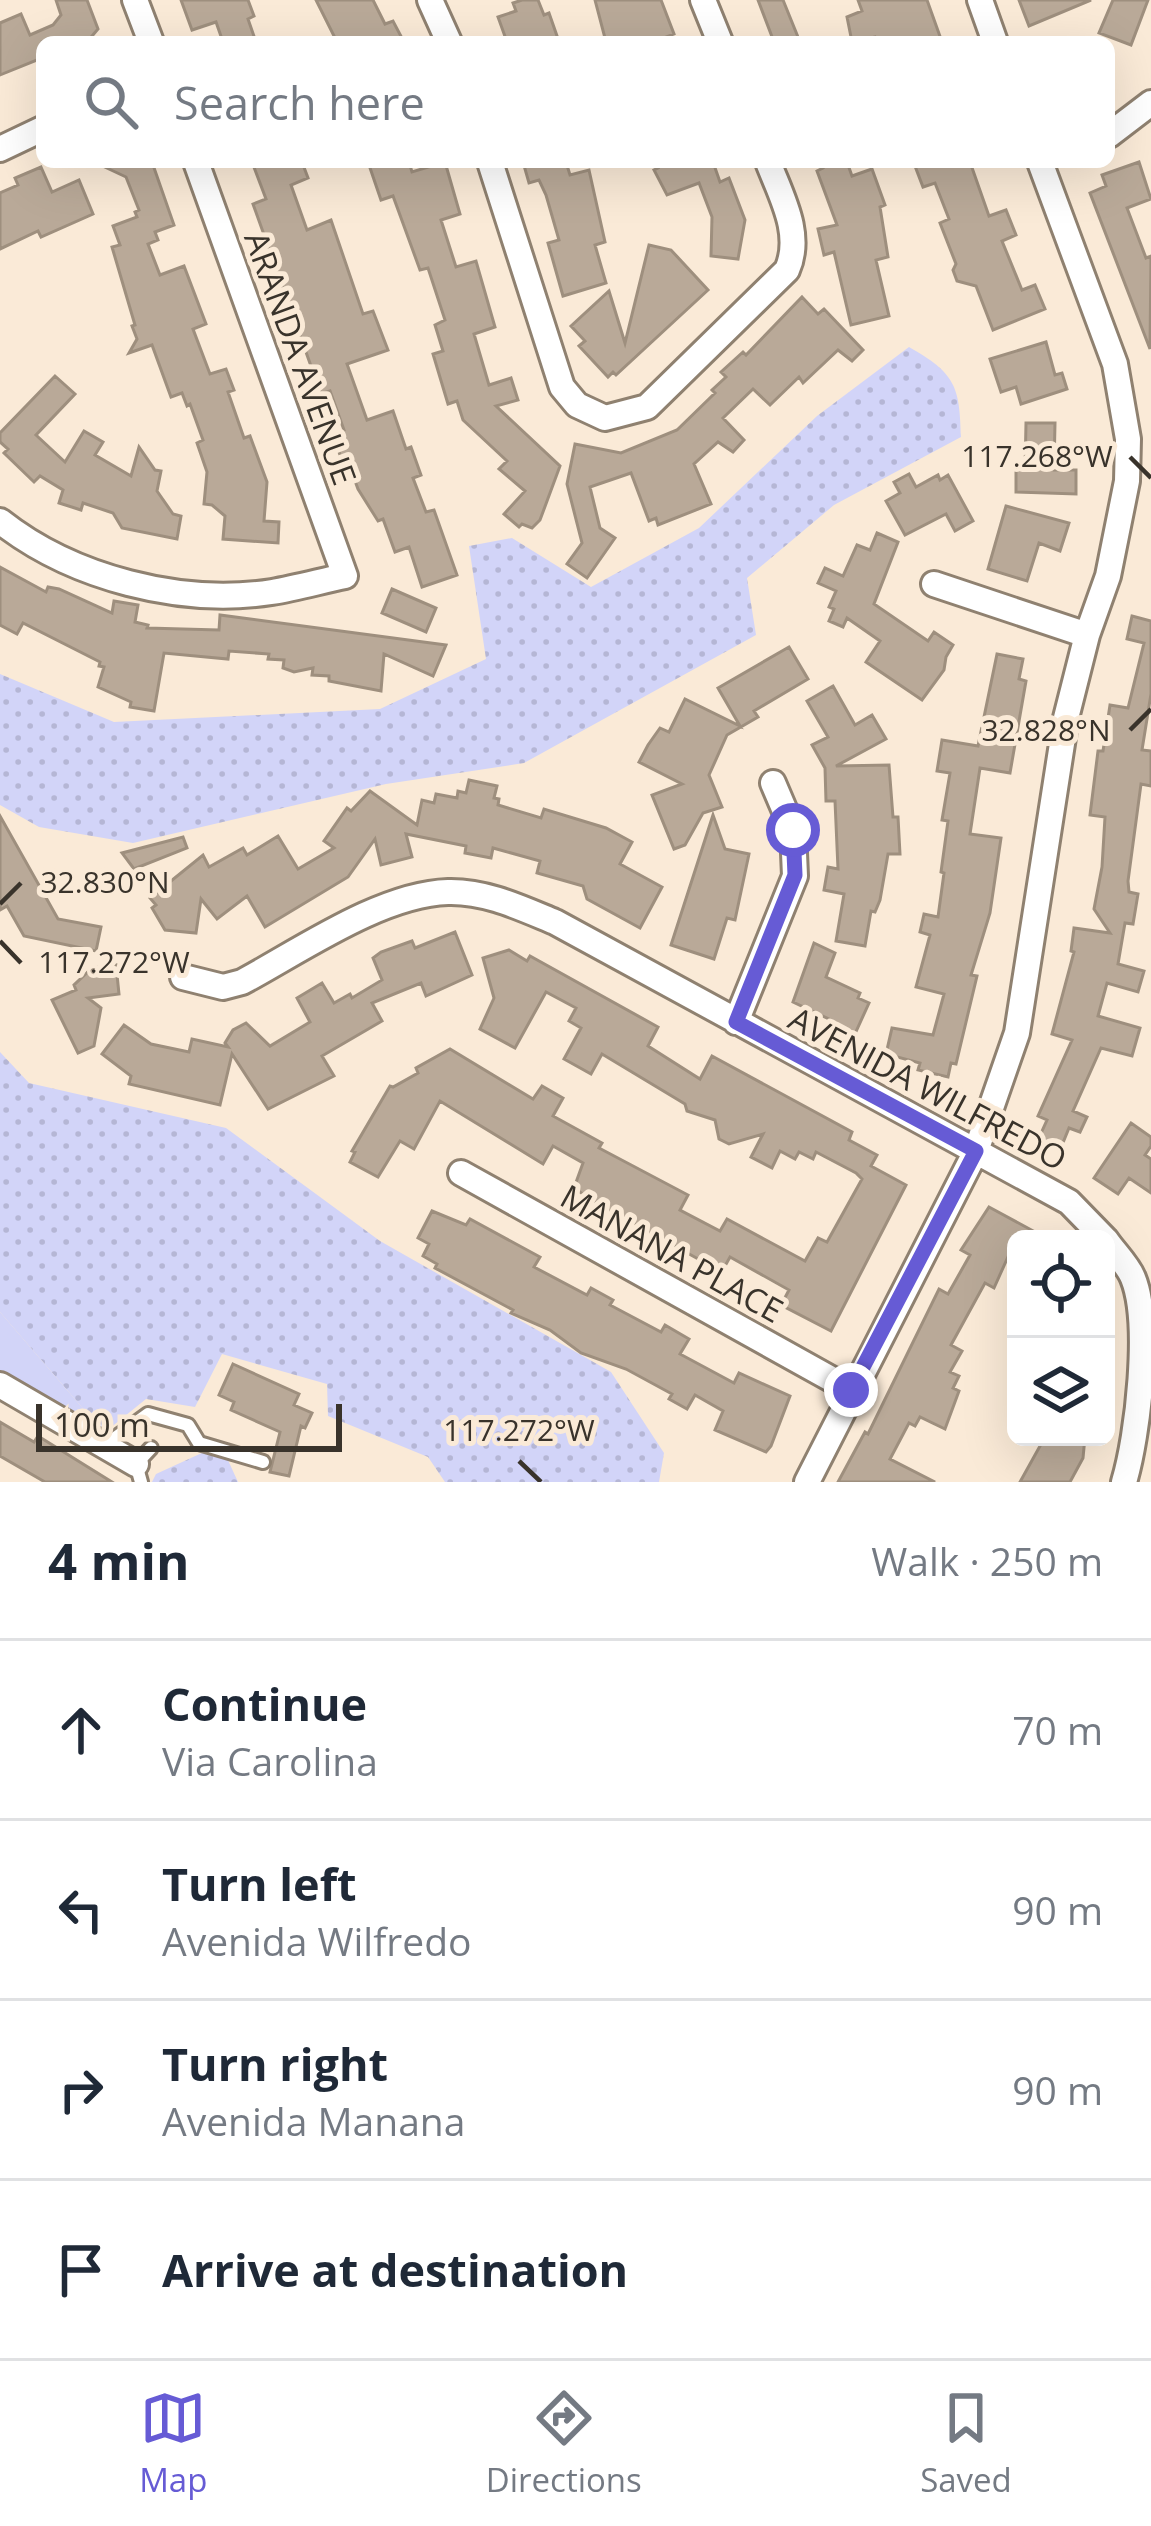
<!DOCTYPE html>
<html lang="en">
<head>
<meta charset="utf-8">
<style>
	body { margin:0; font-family:"Open Sans",sans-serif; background:#f6f6f7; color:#1f2937 }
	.controls { position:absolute; right:36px; bottom:36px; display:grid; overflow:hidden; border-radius:18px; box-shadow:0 12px 48px #0002 }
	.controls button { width:108px; height:108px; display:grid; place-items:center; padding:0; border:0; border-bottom:3px solid #e0e1e3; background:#fff; color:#1f2937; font:60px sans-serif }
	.scale { position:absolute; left:36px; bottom:30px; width:306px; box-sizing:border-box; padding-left:12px; border:6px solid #39332b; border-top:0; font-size:33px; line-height:42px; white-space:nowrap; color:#39332b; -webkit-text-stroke:9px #faead7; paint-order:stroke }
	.stop { position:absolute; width:36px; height:36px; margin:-27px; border:9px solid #665bd5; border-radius:50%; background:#fff }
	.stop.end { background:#665bd5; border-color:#fff; box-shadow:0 3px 12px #0008 }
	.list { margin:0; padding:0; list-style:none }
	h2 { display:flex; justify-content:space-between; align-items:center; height:156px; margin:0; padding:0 48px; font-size:51px }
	h2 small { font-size:39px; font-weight:400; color:#747a83 }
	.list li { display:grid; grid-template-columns:78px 1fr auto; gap:36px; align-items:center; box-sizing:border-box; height:180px; padding:0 48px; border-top:3px solid #e0e1e3 }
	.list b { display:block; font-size:45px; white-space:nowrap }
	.list p { margin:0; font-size:39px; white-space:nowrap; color:#747a83 }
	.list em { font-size:39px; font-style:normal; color:#747a83 }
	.icon { flex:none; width:66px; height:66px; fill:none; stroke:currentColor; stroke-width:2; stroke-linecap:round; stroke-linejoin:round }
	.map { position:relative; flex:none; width:1151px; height:1482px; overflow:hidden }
	.search { position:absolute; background:#fff; box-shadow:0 12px 48px #0002; left:36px; right:36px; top:36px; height:132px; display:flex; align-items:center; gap:30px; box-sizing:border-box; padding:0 42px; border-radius:18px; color:#747a83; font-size:45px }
	.sheet { height:876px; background:#fff }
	nav { display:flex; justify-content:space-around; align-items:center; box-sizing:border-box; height:168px; border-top:3px solid #e0e1e3; background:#fff; font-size:33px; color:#747a83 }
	nav a { display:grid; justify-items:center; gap:6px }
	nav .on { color:#665bd5 }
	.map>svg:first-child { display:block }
	.grass { fill:url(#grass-dots) }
	.green { fill:#d2d4f8 }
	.building { fill:#b9a998; stroke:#9e8f7e; stroke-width:3 }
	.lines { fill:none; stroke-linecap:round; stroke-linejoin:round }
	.lane-casing { stroke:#8f8170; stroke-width:18 }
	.street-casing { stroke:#8f8170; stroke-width:30 }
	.lane { stroke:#fff; stroke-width:12 }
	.street { stroke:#fff; stroke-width:24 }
	.route { stroke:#665bd5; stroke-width:15 }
	.ticks { fill:none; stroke:#39332b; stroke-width:4.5 }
	.labels { text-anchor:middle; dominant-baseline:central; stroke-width:10; stroke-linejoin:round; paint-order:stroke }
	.street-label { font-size:33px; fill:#39332b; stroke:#faead7 }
	.ticks-label { font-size:30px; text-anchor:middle; fill:#39332b; stroke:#faead7; stroke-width:10; stroke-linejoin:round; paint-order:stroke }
</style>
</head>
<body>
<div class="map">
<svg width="1151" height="1482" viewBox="0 0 1151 1482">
	<defs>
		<pattern id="grass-dots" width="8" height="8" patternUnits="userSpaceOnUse" patternTransform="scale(3)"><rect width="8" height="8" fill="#d2d4f8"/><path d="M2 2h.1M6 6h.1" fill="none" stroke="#b5b6d5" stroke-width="1.8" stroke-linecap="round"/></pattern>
	</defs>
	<rect width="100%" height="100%" fill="#faead7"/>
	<path class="grass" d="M909 347C955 373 960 386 961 437L834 505 747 578 756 635 524 763 386 784 133 843 39 827 0 805V674L114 722 380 709 486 659 469 546 512 538 591 587 699 528 817 416Z
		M0 1052 29 1083 226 1128 380 1241 611 1372 664 1453 659 1482H445L428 1457 328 1416 327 1384 222 1354 195 1407 146 1399 104 1433 0 1312Z
		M204 1452 227 1458 238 1482H152L156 1474Z"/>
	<path class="green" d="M0 1312 104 1433 0 1371Z"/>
	<path class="building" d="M56 0H87L98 29 87 42H42V58L0 75V23L21 14 30 35 53 25 61 15Z
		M181 0H248L254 16 248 19 256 42H223L216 22 192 30Z
		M316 0H373L385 24 393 21 404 42H337Z
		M522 0H538L544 15 549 13 557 36 552 38 553 42H507L498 17 516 11 513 3Z
		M595 0H661L674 34 654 42H606Z
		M758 0H783L800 42H774Z
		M858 0H927L942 42H877L875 37 852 42 847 17 862 11Z
		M1019 0H1091L1029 26Z
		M1113 0H1148L1131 45 1099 33Z
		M94 162H152L174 225 155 232 158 240 148 244 160 275 184 266 206 324 193 329 210 374 226 369 234 390 228 392 244 438 250 436 267 482 264 521 279 522 278 543 223 539 225 516 212 505 204 504 207 472 197 443 203 440 190 404 187 406 182 393 171 397 152 345 129 353 137 339 132 326 135 325 112 247 120 245 113 226 137 217 135 212 139 210 126 177Z
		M252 162H302L308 178 291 185 307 230 331 220 363 314 373 311 388 350 347 364 367 420 393 411 406 449 411 447 421 475 413 478 426 512 434 510 457 575 422 587 409 547 395 552 383 519 378 521 358 489 347 459 342 461 333 434 344 430 330 391 321 394 253 204 266 199Z
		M368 162H409L412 172 445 162 460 214 441 220 456 267 476 261 495 327 474 334 489 385 511 378 518 400 496 406 560 466 540 520 532 528 522 524 519 527 504 514 525 491 499 469 507 461 463 420 457 401 448 404 433 354 443 351 435 325 445 320 428 268 420 270 393 196 381 200Z
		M523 162H566L570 175 589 170 605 242 595 245 606 283 563 296 548 243 559 240 546 195 539 180 529 183Z
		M655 162H713L720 182 729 178 745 220 738 259 711 256 712 217 699 183 667 195 654 170 658 168Z
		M821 162H847L852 176 872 169 885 205 880 207 888 257 876 260 889 316 851 325 834 252 824 255 818 229 837 225 817 171 823 168Z
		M925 162H970L989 216 1006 210 1016 235 1002 241 1022 290 1035 285 1045 309 993 330 976 286 957 281 953 270 956 264 940 223 949 219 935 183 923 187 915 166Z
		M1139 162 1151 199 1127 208 1146 258 1151 256 1150 349 1090 193 1106 186 1102 175Z
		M41 167 52 192 79 180 93 214 41 237 38 231 0 249V193L18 185 15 178Z
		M649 245 671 250 708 290 616 375 613 372 608 377 579 346 585 341 571 326 609 291 625 343Z
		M802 297 818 314 824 309 863 350 852 361 838 350 803 383 799 377 770 405 753 389 723 418 744 440 733 452 718 442 694 464 711 504 658 525 656 518 649 521 631 473 590 487 600 528 615 538 587 578 567 564 582 543 567 484 575 444 621 453 677 430 715 393 712 390 726 377 721 372 743 352 746 355Z
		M1046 342 1055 375 1062 373 1067 389 1021 404 1016 387 1001 392 990 359Z
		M55 376 75 394 36 435 65 462 84 431 103 442 95 455 131 476 139 447 155 470 161 471 157 491 173 514 181 516 177 539 122 528 113 513 83 503 81 510 59 503 63 490 40 476 34 482 4 453 8 449 0 442V433Z
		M1026 423H1055L1054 470H1076V494L1016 492V470H1025Z
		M909 474 916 487 938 475 940 480 948 475 973 521 955 531 946 514 905 535 886 501 900 493 894 482Z
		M1006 506 1069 523 1060 551 1039 543 1027 581 988 569Z
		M877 533 898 542 874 604 928 641 934 632 953 645 946 657 944 670 922 700 866 662 880 641 847 618 843 627 829 621 834 609 829 607 836 591 818 583 825 568 843 576 857 545 870 550Z
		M0 567 46 592 48 587 59 589 112 613 114 601 138 605 135 622 148 625 147 628 219 630 220 615 446 645 433 676 384 654 381 691 329 681V676L312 675 313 668 294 672 283 668 284 660 268 659 269 654 229 651 228 659 164 653 154 711 130 707 131 702 98 687 104 667 99 666 100 662 23 623 17 634 0 625Z
		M392 589 436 608 426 632 382 613Z
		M1132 616 1151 621V694L1142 750 1151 751V786L1141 784 1128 881 1129 892 1138 894 1133 924 1125 923 1118 964 1144 971 1138 992 1107 983 1098 1016 1140 1028 1132 1056 1101 1048 1073 1111 1087 1117 1080 1132 1069 1128 1060 1150 1038 1140 1047 1120 1038 1116 1072 1040 1052 1034 1074 952 1071 951 1074 928 1110 933 1094 909 1102 867 1105 817 1090 815 1098 751H1103L1110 705 1128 708 1144 643 1127 639Z
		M789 647 808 679 754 711 758 717 727 735 709 775 722 807 703 813 685 845 674 849 652 795 682 784 639 762 648 745 660 728 669 732 685 699 740 726 718 688Z
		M997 654 1023 659 1019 679 1026 681 1010 773 980 768 970 834 1001 838 990 913 971 975 977 976 956 1064 951 1063 948 1077 918 1070 920 1063 886 1054 892 1028 933 1035 944 994 916 987 930 935 920 932 924 914 938 917 944 873 941 872 948 821 942 820 950 773 937 771 942 740 978 746Z
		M833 686 855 725 872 715 886 739 836 766 889 765 893 817H898L900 854H888L880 900 875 912 871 911 865 946 836 941 844 894 824 890 828 867 838 869 835 801H826L825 768 812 745 828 737 807 701Z
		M469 780 497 786 494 798 499 799 498 805 541 818 544 809 606 828 632 842 620 864 662 887 640 928 587 899 583 886 537 873 540 861 493 848 491 858 465 853 466 846 406 834 412 857 381 865 375 839 348 877 265 927 247 896 217 919 201 899 196 933 165 930 152 908 156 905 150 898 203 855 209 867 243 848 247 855 278 836 298 869 334 848 324 841 347 808 351 811 370 791 417 825 422 800 434 803 436 794 457 798 458 791 466 793Z
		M713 815 725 849 749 854 735 920 727 918 714 959 671 945Z
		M0 816 58 919 101 927 96 951 24 936 7 906 0 910Z
		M183 837 187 848 134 869 122 853Z
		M455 932 472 975 426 996 421 983 372 1003 382 1021 322 1056 334 1076 268 1109 232 1054 220 1105 129 1084 131 1076 102 1054 124 1025 151 1044 189 1052 192 1039 228 1047 225 1043 233 1030 246 1023 270 1046 310 1022 297 998 322 983 334 1003 350 994 352 998 382 980 373 958 381 952 412 941 415 948Z
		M814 943 835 953 826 977 860 993 858 998 869 1003 854 1036 829 1025 831 1020 793 1002Z
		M509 950 527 961 530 956 658 1027 648 1046 700 1079 712 1056 852 1132 849 1140 877 1155 871 1166 906 1185 831 1331 781 1305 789 1290 730 1257 720 1275 698 1263 700 1260 593 1201 574 1188 583 1163 553 1146 543 1164 440 1101 414 1149 400 1141 378 1177 350 1162 355 1152 352 1151 390 1086 393 1087 418 1073 416 1068 450 1049 533 1099 542 1086 563 1098 553 1116 602 1143 599 1148 688 1195 680 1210 720 1231 727 1219 805 1261 818 1238 827 1242 862 1179 856 1173 816 1152 813 1159 799 1152 795 1159 780 1151 772 1168 751 1157 763 1134 729 1144 719 1139 715 1120 687 1111 685 1104 602 1054 591 1074 564 1059 581 1028 569 1021 576 1008 546 992 515 1048 480 1029 494 998 483 958Z
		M116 965 119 994 88 998 101 1008 94 1046 78 1053 52 1000 76 990 74 985 92 968Z
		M1131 1123 1151 1137V1146L1145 1155 1151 1159V1193L1129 1178 1118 1194 1094 1178Z
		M989 1207 1048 1239H1016L994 1288 985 1283 951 1345 962 1351 950 1372 959 1376 953 1388 959 1391 945 1429 920 1417 915 1426 909 1423 890 1459 935 1482H838L865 1432 868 1434 939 1289 948 1294 970 1255 961 1250Z
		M432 1211 466 1225 470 1219 540 1257 534 1267 587 1295 591 1288 613 1300 610 1305 661 1332 665 1325 689 1339 680 1354 734 1383 739 1373 790 1396 771 1446 766 1452 715 1430 723 1411 695 1395 687 1409 669 1399 672 1394 626 1369 581 1353 550 1330 511 1313 513 1310 435 1268 437 1264 423 1256 429 1244 418 1238Z
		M233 1364 299 1394 294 1405 312 1413 305 1428 301 1426 289 1476 270 1472 280 1432 231 1410 234 1402 219 1395Z
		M0 1422 34 1442 38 1436 112 1482H45L0 1456Z
		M1045 1437H1085L1083 1458 1070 1482H1020Z"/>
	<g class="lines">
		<g class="lane-casing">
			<path id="lane" d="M104 1446 148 1414 188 1425 199 1443 263 1462
				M141 1482 136 1464 151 1448"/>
		</g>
		<g class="street-casing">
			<path id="street" d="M135 0 151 42
				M430 0 449 42
				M703 0 720 42
				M980 0 995 42
				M1109 135 1151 103
				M0 149 42 129
				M490 162 562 387 577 405 605 418 647 407 787 270C803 234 781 196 768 162
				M0 521C72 578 181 606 272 592 296 588 321 581 345 576L196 162
				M934 584 1087 635
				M183 977 223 987 242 982C300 951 381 894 448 892 486 891 521 908 555 922L1069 1202 1105 1239
				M736 1022 795 876 793 830 773 783
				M461 1173 851 1390
				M1106 1240C1114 1252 1128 1265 1133 1278 1151 1322 1138 1436 1124 1482
				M0 1385 136 1464
				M807 1482 976 1151 1017 1033 1066 718 1087 635 1108 576 1127 481 1128 439 1115 364 1040 162"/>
		</g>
		<use href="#lane" class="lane"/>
		<use href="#street" class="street"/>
	</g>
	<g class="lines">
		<path class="route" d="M793 830 795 875 736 1022 976 1151 851 1390"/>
	</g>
	<path class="ticks" d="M1130 457 1151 478M1130 730 1151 709M0 904 21 883M0 941 21 963M519 1461 541 1482"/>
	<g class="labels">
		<g class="street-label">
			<text transform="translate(301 358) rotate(70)">ARANDA AVENUE</text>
			<text transform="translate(928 1088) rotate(28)">AVENIDA WILFREDO</text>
			<text transform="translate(672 1253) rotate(29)">MANANA PLACE</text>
		</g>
	</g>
	<g class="ticks-label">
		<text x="1037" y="467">117.268°W</text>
		<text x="1046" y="741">32.828°N</text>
		<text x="105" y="893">32.830°N</text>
		<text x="114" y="973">117.272°W</text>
		<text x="519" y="1441">117.272°W</text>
	</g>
</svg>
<div class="controls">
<button><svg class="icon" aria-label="locate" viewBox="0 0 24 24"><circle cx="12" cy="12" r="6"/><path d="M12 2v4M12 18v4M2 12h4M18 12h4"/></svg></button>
<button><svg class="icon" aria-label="layers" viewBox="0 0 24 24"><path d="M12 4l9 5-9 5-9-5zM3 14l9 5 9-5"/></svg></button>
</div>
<div class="scale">100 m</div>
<div class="stop" style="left:793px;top:830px"></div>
<div class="stop end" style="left:851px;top:1390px"></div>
<div class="search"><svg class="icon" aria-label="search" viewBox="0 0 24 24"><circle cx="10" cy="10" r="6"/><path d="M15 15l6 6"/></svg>Search here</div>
</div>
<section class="sheet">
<h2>4 min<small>Walk · 250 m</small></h2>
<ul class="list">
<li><svg class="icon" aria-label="ahead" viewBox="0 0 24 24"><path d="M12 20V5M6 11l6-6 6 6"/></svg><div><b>Continue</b><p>Via Carolina</p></div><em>70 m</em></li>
<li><svg class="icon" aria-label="left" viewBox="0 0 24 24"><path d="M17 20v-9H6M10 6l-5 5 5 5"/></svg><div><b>Turn left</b><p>Avenida Wilfredo</p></div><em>90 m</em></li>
<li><svg class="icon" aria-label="right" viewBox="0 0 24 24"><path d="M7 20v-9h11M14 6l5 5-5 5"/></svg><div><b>Turn right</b><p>Avenida Manana</p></div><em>90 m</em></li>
<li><svg class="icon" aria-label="arrive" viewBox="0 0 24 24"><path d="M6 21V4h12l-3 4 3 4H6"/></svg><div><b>Arrive at destination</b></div></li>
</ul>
</section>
<nav>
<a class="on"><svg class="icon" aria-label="map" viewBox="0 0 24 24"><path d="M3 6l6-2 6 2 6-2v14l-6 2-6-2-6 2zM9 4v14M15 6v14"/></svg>Map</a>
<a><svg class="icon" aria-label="directions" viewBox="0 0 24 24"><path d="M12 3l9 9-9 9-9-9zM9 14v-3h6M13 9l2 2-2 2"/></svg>Directions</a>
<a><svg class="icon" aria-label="saved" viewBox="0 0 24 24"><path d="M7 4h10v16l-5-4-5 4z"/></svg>Saved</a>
</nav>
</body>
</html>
